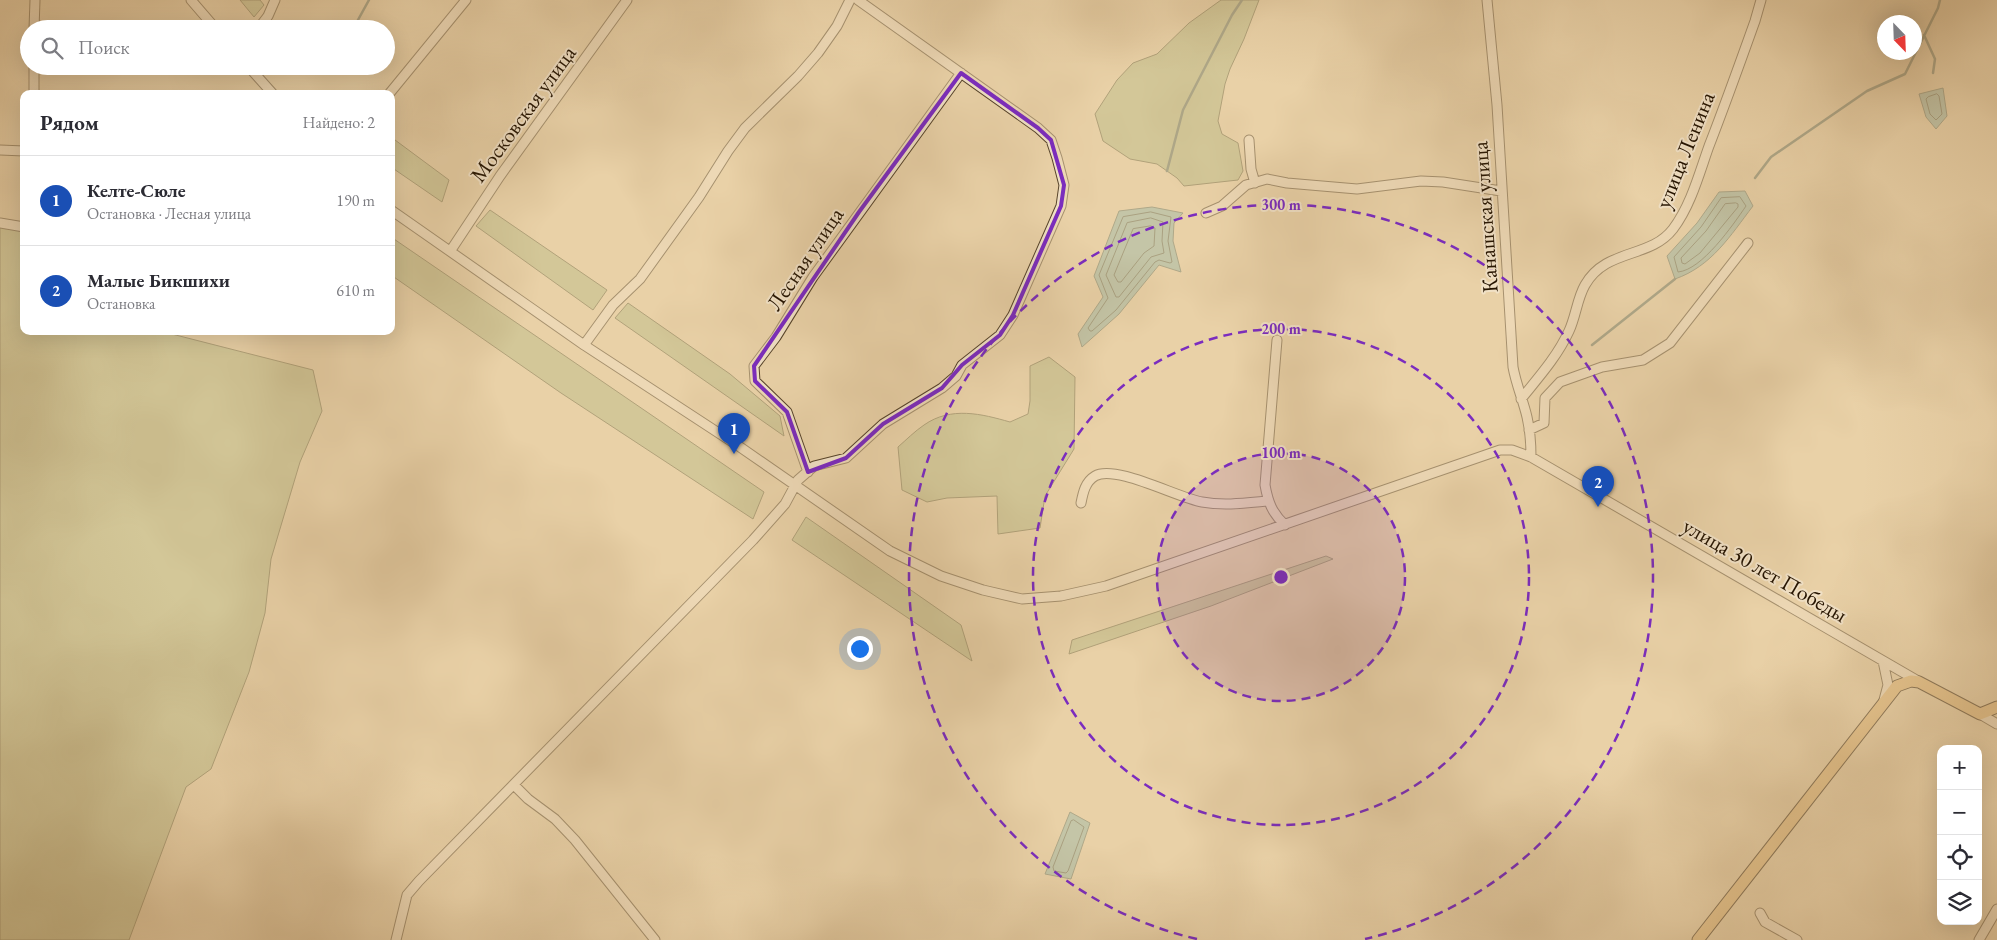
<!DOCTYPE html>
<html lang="ru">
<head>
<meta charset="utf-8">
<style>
	body { margin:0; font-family:"EB Garamond",serif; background:#f7f7f7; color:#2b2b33 }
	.controls { position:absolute; right:15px; bottom:15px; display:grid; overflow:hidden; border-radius:10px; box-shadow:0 5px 20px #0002 }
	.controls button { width:45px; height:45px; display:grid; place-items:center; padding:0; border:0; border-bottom:1px solid #e1e1e2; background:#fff; color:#2b2b33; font:25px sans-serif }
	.compass { position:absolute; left:1877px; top:15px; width:45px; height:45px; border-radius:50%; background:#fff; box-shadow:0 5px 20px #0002; rotate:157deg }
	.you { position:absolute; left:859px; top:648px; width:18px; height:18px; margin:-12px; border:4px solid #fff; border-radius:50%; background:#1a73e8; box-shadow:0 0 0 8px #1a73e833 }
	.badge { display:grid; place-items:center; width:32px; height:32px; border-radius:50%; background:#0b8043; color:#fff; font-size:16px; font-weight:700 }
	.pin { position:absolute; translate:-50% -41px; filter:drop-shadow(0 1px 2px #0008) }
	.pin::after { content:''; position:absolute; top:26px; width:18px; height:15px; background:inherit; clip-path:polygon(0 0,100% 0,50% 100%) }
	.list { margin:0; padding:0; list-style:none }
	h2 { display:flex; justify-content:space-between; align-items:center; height:65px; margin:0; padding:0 20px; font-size:21px }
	h2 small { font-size:16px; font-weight:400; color:#7c7c81 }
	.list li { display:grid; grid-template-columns:32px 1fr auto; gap:15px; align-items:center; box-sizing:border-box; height:90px; padding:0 20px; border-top:1px solid #e1e1e2 }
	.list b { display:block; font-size:19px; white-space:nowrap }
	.list p { margin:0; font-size:16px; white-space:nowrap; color:#7c7c81 }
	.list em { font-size:16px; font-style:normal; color:#7c7c81 }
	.icon { flex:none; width:28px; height:28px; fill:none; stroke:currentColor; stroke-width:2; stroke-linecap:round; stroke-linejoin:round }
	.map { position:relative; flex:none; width:1997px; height:940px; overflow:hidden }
	.search { position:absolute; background:#fff; box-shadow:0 5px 20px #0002; left:20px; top:20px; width:375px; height:55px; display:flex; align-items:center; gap:12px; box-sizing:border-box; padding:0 18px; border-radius:28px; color:#7c7c81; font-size:19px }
	.panel { position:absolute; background:#fff; box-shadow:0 5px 20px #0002; left:20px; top:90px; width:375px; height:245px; border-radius:10px }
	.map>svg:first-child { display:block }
	.green { fill:#b8bb86; stroke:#6e6843 }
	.water { fill:#97b7a6; stroke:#697664 }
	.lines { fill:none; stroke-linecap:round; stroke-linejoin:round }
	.shore { stroke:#5e6653; stroke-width:1 }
	.stream { stroke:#697664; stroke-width:2.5 }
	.minor-casing { stroke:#56432a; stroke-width:11 }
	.major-casing { stroke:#251400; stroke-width:13 }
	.minor { stroke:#f1e1c6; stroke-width:9 }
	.major { stroke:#e4b874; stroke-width:11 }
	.marked { fill:none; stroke:#7b2cbf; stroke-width:4; stroke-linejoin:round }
	.ring { fill:none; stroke:#7b2cbf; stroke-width:2.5; stroke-dasharray:9 6 }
	.labels { text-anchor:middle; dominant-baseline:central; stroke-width:4; stroke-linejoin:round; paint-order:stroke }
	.street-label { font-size:22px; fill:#251400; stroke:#f1e1c6 }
	.centre { fill:#7b2cbf; stroke:#f1e1c6; stroke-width:2.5 }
	.ring-label { font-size:15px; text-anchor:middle; font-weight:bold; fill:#7b2cbf; stroke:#f1e1c6; stroke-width:4; stroke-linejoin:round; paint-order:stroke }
</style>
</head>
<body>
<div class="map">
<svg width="1997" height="940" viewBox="0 0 1997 940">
	<rect width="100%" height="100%" fill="#e9d1a7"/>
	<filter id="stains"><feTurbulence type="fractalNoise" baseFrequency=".004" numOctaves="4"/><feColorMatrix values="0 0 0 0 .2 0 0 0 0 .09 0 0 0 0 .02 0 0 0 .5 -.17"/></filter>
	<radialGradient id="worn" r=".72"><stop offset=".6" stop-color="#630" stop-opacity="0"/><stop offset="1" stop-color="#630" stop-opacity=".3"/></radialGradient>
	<path class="green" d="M240 0H260L264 5 254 17Z
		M1221 0H1259L1244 39 1230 69 1225 84 1218 121 1222 134 1238 143 1243 171 1238 180 1184 186 1177 178 1157 164 1130 159 1103 141 1095 114 1117 80 1133 63 1157 54 1189 23Z
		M391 137 449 180 442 202 391 167Z
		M490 210 607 290 593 310 476 226Z
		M0 223 24 227V331H160L313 370 322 411 300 462 271 559 265 613 249 672 211 769 186 787 129 940H0Z
		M391 237 764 492 753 519 561 393 391 275Z
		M628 303 730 374 780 416 784 436 615 318Z
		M1049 357 1075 377 1074 449 1045 496 1040 528 998 534 997 496 947 498 927 502 902 490 898 447C906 440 915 431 924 425 951 406 982 414 1010 422L1028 414 1030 401V366Z
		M806 517 961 625 972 661 792 540Z
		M1326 556 1333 559 1211 606 1069 654 1072 640Z"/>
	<path class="water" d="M1943 88 1947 116 1936 129 1926 117 1919 94Z
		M1745 191 1753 206C1730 236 1712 266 1675 279L1667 256 1697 223 1719 192Z
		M1152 207 1183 213 1174 223 1173 241 1181 272 1159 265 1119 314 1082 347 1078 334 1103 297 1094 276 1119 211Z
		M1070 812 1090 823 1071 879 1045 874Z"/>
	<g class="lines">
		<path class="shore" d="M1937 94 1939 96 1942 114 1936 120 1930 114 1926 99 1928 97Z
			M1740 197 1746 206C1733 225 1702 270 1678 272L1674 257 1701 227 1721 198Z
			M1736 203 1738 204V207L1700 253 1685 264 1682 263 1681 258 1706 231 1725 204Z
			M1151 212 1171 217 1168 241 1172 262 1170 263 1159 260 1155 262 1116 310 1092 331H1090L1088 328 1108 298 1099 275 1123 217Z
			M1151 218 1163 222 1162 241 1164 253 1151 257 1119 297H1116L1106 275 1127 223Z
			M1151 226 1155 228 1154 246 1144 253 1121 282H1118L1114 275 1133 229Z
			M1074 820 1084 827 1068 871 1066 873 1054 871 1053 867 1071 821Z"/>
		<path class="stream" d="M353 29 369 0
			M1924 35 1935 59 1933 73
			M1167 171 1183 110 1232 15 1242 0
			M1755 178 1771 157 1867 91 1905 74 1938 8 1940 0
			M1592 345 1675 279"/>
		<g class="minor-casing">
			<path id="minor" d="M191 0 216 29
				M1487 0 1497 105 1513 367C1516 384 1523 400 1527 417 1530 430 1531 443 1531 457
				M34 29 35 0
				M258 29 268 16 275 0
				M248 66 273 94
				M34 94V66
				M389 94 466 0
				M1249 140 1251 169 1255 183
				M0 150 24 151
				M391 210 584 345 740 447 890 551 941 576 983 590 1022 599 1061 596 1106 586 1500 450H1512L1531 457 1918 681
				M1206 213 1222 206 1246 185 1267 179 1287 183 1357 189 1421 181 1443 182 1501 191
				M0 223 24 227
				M451 250 500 176 627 0
				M1277 340 1265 485C1268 502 1272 513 1285 525
				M584 345 613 305 640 279 699 197 728 151 745 128 798 76 818 53 837 26 850 0
				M1521 399C1538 378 1557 357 1569 331 1576 316 1577 299 1585 285 1606 248 1650 259 1673 229 1691 205 1699 174 1709 146 1725 105 1740 63 1755 21L1761 0
				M1529 430 1544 423 1545 398 1560 382 1602 367 1643 360 1670 343 1748 243
				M808 472 787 412 755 381 754 366 776 337 813 277 961 73
				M1081 503C1083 493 1085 482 1095 476 1115 464 1178 498 1202 502 1224 506 1246 503 1268 501
				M1883 661 1888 685 1884 700
				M1980 714 1997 724
				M514 785 528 799 555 819 575 840 655 940
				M1760 913 1765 922 1797 940
				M396 940 407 895 419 881 753 540 785 504 798 480 814 466 846 458 883 424 942 388 956 376 962 365 1000 335 1013 315 1061 206 1064 185 1057 158 1051 140 1038 128 858 0
				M1979 940 1997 909"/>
		</g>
		<g class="major-casing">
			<path id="major" d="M1698 940 1897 686 1911 681 1919 682 1980 714 1997 707"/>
		</g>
		<use href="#minor" class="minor"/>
		<use href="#major" class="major"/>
	</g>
	<path d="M0 0H1997V940H0ZM961 73 1038 128 1051 140 1064 185 1061 206 1013 315 1000 335 962 365 942 388 883 424 846 458 808 472 787 412 755 381 754 366 859 212Z" fill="#e9d1a7" fill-opacity=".55" fill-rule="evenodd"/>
	<path class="marked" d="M961 73 1038 128 1051 140 1064 185 1061 206 1013 315 1000 335 962 365 942 388 883 424 846 458 808 472 787 412 755 381 754 366 859 212Z"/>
	<circle cx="1281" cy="577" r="124" fill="#7b2cbf" fill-opacity=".12"/>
	<g class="ring">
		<circle cx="1281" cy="577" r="124"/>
		<circle cx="1281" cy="577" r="248"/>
		<path d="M1197 939A372 372 0 1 1 1365 939"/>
	</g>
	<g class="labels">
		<g class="street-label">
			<text transform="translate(523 114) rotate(-54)">Московская улица</text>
			<text transform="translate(1685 150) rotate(-68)">улица Ленина</text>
			<text transform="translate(1485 217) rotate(-94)">Канашская улица</text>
			<text transform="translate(805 259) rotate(-56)">Лесная улица</text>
			<text transform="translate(1765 570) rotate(30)">улица 30 лет Победы</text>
		</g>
	</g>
	<circle cx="1281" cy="577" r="8" class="centre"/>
	<g class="ring-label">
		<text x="1281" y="210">300 m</text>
		<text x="1281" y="334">200 m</text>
		<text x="1281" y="458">100 m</text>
	</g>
	<rect width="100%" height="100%" filter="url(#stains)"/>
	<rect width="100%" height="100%" fill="url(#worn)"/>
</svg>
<div class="controls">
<button>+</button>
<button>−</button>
<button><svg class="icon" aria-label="locate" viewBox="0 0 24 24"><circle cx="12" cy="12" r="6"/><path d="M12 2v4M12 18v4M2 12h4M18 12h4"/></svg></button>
<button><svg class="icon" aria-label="layers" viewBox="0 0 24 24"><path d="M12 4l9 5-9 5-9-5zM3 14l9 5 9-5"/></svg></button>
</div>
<svg class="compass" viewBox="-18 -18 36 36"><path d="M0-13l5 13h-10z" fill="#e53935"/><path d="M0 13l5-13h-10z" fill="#7c7c81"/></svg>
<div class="you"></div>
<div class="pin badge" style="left:734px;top:454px;background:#1a4fb4">1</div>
<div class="pin badge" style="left:1598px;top:507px;background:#1a4fb4">2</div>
<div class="search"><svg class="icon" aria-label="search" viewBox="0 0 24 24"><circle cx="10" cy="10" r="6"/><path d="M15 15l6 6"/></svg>Поиск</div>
<section class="panel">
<h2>Рядом<small>Найдено: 2</small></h2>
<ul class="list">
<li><span class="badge" style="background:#1a4fb4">1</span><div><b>Келте-Сюле</b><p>Остановка · Лесная улица</p></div><em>190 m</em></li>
<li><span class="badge" style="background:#1a4fb4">2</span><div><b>Малые Бикшихи</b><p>Остановка</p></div><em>610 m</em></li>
</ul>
</section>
</div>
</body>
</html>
